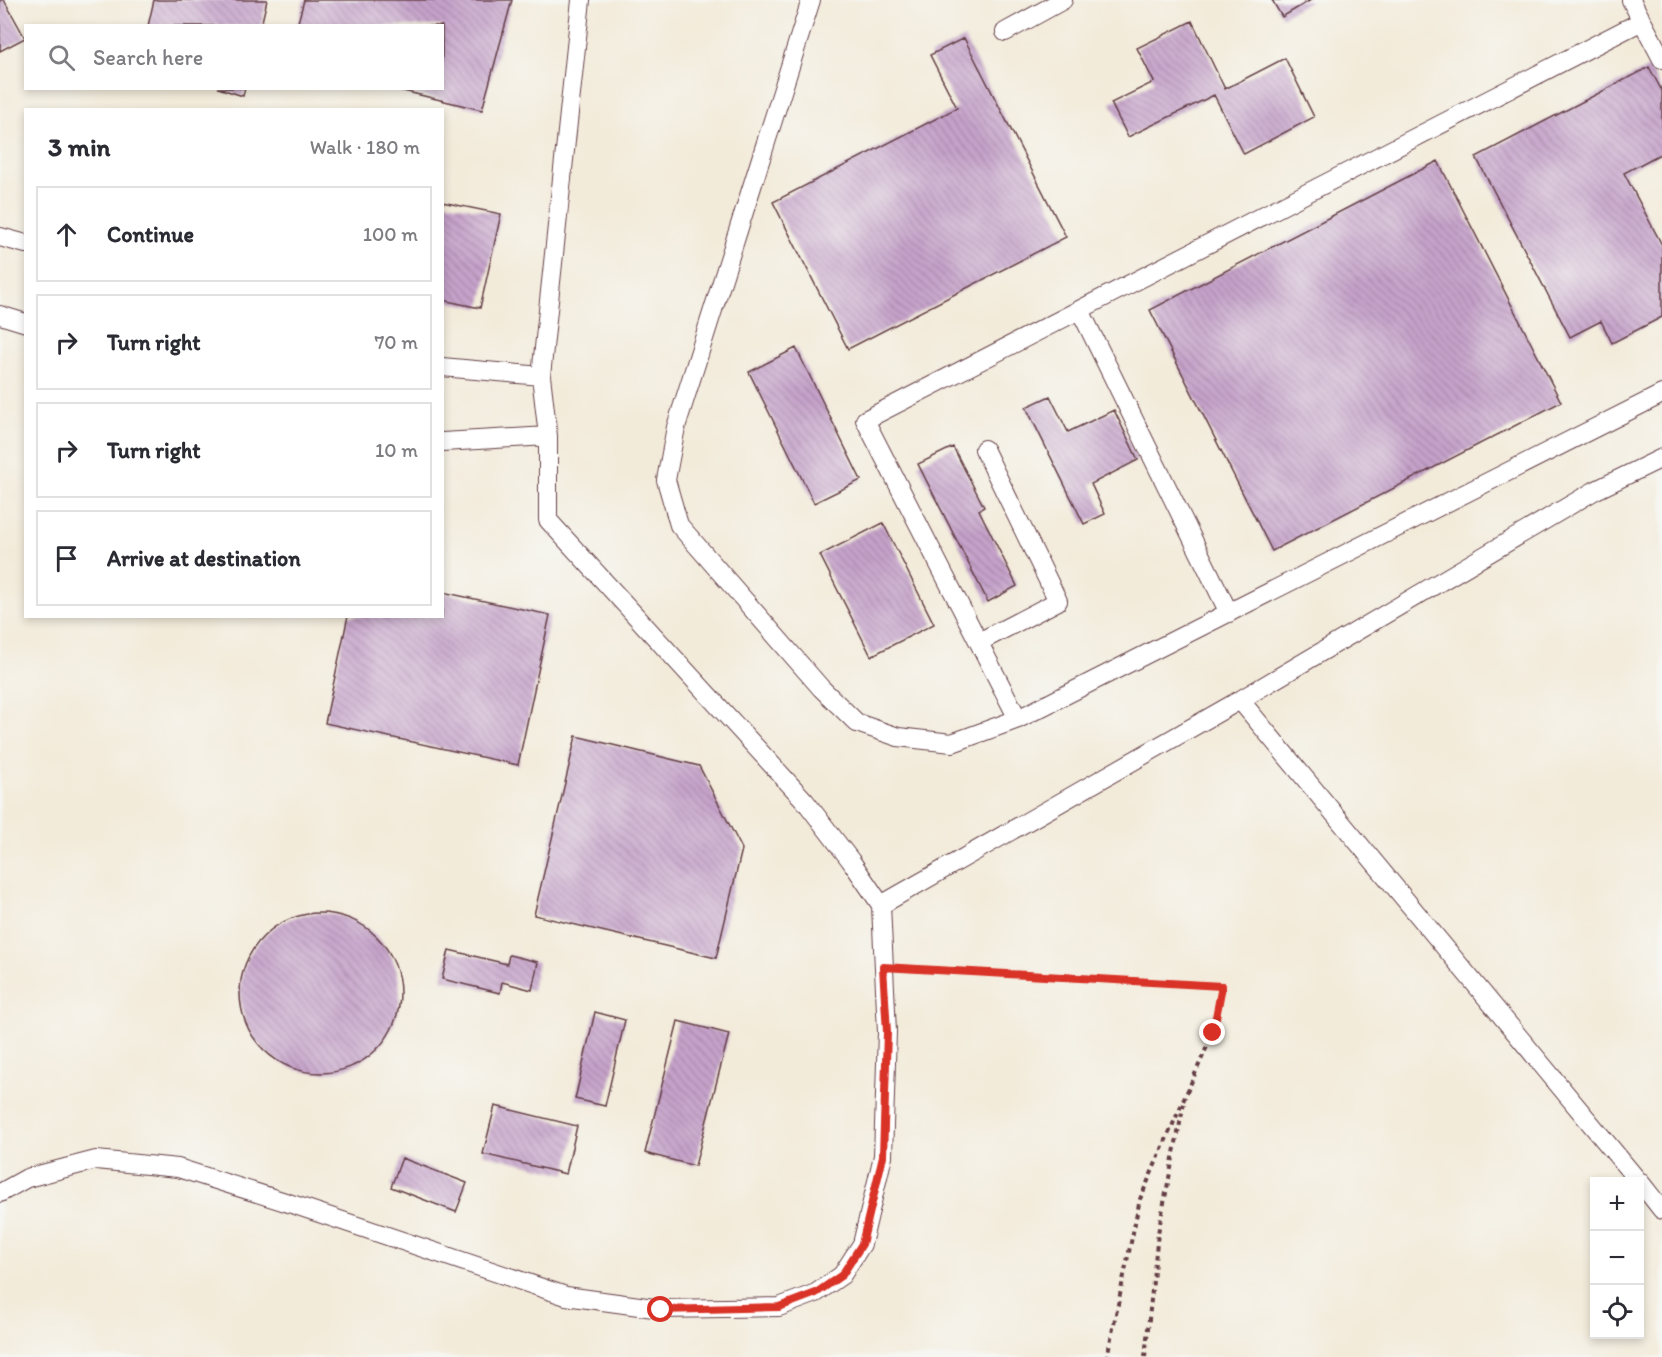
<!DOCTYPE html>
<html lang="en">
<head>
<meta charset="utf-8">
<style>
	body { margin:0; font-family:Itim,sans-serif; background:#f2f2f3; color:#2b2b33 }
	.controls { position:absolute; right:18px; bottom:18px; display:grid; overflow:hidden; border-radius:0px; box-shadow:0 3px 9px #0003 }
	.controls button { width:54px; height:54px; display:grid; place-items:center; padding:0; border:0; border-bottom:2px solid #e1e1e2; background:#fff; color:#2b2b33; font:30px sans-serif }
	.stop { position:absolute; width:18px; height:18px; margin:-14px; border:4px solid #d93025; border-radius:50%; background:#fff }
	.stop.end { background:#d93025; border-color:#fff; box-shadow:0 2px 6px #0008 }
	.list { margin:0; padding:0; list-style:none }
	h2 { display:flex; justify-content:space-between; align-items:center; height:78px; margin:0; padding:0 24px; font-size:26px }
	h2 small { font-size:20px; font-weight:400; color:#7c7c81 }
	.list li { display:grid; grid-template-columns:39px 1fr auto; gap:18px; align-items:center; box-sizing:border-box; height:96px; margin:0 12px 12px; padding:0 12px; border:2px solid #e1e1e2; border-radius:0px }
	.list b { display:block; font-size:22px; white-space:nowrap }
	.list em { font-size:20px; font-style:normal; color:#7c7c81 }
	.icon { flex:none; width:33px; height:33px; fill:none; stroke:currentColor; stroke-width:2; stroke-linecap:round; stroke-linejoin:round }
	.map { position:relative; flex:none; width:1662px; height:1357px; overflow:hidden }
	.search { position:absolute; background:#fff; box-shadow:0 3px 9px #0003; left:24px; top:24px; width:420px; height:66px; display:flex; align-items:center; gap:15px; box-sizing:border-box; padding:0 21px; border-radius:0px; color:#7c7c81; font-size:22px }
	.panel { position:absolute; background:#fff; box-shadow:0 3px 9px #0003; left:24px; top:108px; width:420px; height:510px; border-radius:0px }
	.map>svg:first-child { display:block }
	.building { fill:url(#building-back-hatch) }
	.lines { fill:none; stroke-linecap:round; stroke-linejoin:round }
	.lane-casing { stroke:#633e45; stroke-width:20 }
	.path { stroke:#633e45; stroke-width:4; stroke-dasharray:4.5 4.5; stroke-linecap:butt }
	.lane { stroke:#fff; stroke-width:18 }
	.route { stroke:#d93025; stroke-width:8 }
</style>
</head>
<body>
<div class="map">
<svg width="1662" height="1357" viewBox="0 0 1662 1357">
	<defs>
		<pattern id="building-back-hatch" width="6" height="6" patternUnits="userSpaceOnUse" patternTransform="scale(1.5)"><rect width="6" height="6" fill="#c6a3cb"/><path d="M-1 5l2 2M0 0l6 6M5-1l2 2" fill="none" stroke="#a384a5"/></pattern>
	</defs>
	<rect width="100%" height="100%" fill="#f6f6f2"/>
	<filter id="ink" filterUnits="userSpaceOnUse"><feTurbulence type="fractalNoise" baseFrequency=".0167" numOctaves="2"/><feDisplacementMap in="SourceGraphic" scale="12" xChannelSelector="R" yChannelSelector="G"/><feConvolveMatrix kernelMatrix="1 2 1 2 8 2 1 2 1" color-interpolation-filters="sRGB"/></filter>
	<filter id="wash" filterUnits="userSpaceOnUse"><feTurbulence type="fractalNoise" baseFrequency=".008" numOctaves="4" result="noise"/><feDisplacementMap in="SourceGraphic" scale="24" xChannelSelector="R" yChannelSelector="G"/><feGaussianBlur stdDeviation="1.35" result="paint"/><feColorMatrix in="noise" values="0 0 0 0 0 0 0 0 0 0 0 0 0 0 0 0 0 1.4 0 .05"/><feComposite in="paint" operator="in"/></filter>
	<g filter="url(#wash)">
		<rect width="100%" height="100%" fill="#f3ebda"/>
		<g id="blocks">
			<path class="building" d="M0 0H4L25 38 0 51Z
				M154 0H267L261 26H148Z
				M304 0H512L482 110 395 89 442 88V26H297Z
				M1272 0H1311L1282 17Z
				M1192 21 1225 89 1285 58 1314 117 1244 154 1214 95 1128 137 1111 103 1154 82 1137 48Z
				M964 38 1066 237 848 349 773 202 957 108 930 55Z
				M1649 67 1662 91V153L1624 173 1662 245V317L1612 343 1601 321 1570 337 1476 157Z
				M218 88H245L243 96Z
				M1438 161 1561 402 1272 551 1150 310Z
				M442 202 501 214 480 308 442 300Z
				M796 348 861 480 814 503 749 372Z
				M1050 396 1068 432 1114 410 1138 460 1091 484 1105 514 1084 524 1026 407Z
				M953 447 984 507 979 510 1017 586 988 602 918 464Z
				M883 523 934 624 871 656 820 555Z
				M442 592 550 615 518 765 325 723 348 616H442Z
				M576 736 699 766 742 849 716 958 534 915Z
				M240 993a80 80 0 1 1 160 0a80 80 0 1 1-160 0Z
				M449 950 507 964 509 955 538 962 532 990 502 982 500 993 442 979Z
				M595 1012 625 1020 605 1106 575 1099Z
				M678 1021 729 1034 695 1166 645 1153Z
				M495 1106 577 1126 566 1174 483 1154Z
				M402 1158 467 1183 456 1212 391 1187Z"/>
		</g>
	</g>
	<g filter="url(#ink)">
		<use href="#blocks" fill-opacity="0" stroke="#633e45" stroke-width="1.5"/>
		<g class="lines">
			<g class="lane-casing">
				<path id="lane" d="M581 0 541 376 548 436V520L805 801 851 861 881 905 1240 700 1639 1182
					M811 0 676 427 666 480 679 525 821 688 857 723 898 737 952 743 1018 719 1662 394
					M1631 0 1662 59
					M1005 32 1063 0
					M0 237 26 244
					M1080 310 1229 613
					M0 315 26 323
					M442 367 541 376
					M442 442 548 436
					M979 642 1058 601 984 449
					M1240 700 1594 491 1662 458
					M1018 719 865 420 1642 21
					M1640 1182 1662 1210
					M0 1193 27 1178 96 1160 178 1168 298 1206 566 1296 661 1309 779 1307 816 1293 842 1275 862 1244 883 1156 887 1032 881 905"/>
			</g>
			<path class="path" d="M908 968 1222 986 1213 1033 1140 1199 1107 1357
				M1145 1357 1158 1233 1184 1103"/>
			<use href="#lane" class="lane"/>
		</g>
	</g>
	<g class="lines" filter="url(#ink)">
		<path class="route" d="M661 1310 779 1307 816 1293 842 1275 862 1244 883 1156 887 1032 883 967 1222 986 1213 1033"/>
	</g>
</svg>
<div class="controls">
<button>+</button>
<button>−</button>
<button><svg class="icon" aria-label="locate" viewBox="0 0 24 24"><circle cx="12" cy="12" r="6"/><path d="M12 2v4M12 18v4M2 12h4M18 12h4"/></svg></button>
</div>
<div class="stop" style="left:661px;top:1310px"></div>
<div class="stop end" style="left:1213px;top:1033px"></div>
<div class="search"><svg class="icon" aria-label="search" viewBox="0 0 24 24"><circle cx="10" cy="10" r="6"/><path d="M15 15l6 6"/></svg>Search here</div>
<section class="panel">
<h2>3 min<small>Walk · 180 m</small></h2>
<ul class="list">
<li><svg class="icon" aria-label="ahead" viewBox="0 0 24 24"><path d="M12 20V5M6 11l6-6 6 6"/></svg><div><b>Continue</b></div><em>100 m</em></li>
<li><svg class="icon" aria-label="right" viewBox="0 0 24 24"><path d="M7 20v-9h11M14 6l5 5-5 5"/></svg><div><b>Turn right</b></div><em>70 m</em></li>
<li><svg class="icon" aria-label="right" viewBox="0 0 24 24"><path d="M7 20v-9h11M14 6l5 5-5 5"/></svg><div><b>Turn right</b></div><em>10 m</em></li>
<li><svg class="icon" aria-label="arrive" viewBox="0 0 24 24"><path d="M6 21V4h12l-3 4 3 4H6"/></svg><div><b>Arrive at destination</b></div></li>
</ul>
</section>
</div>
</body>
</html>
